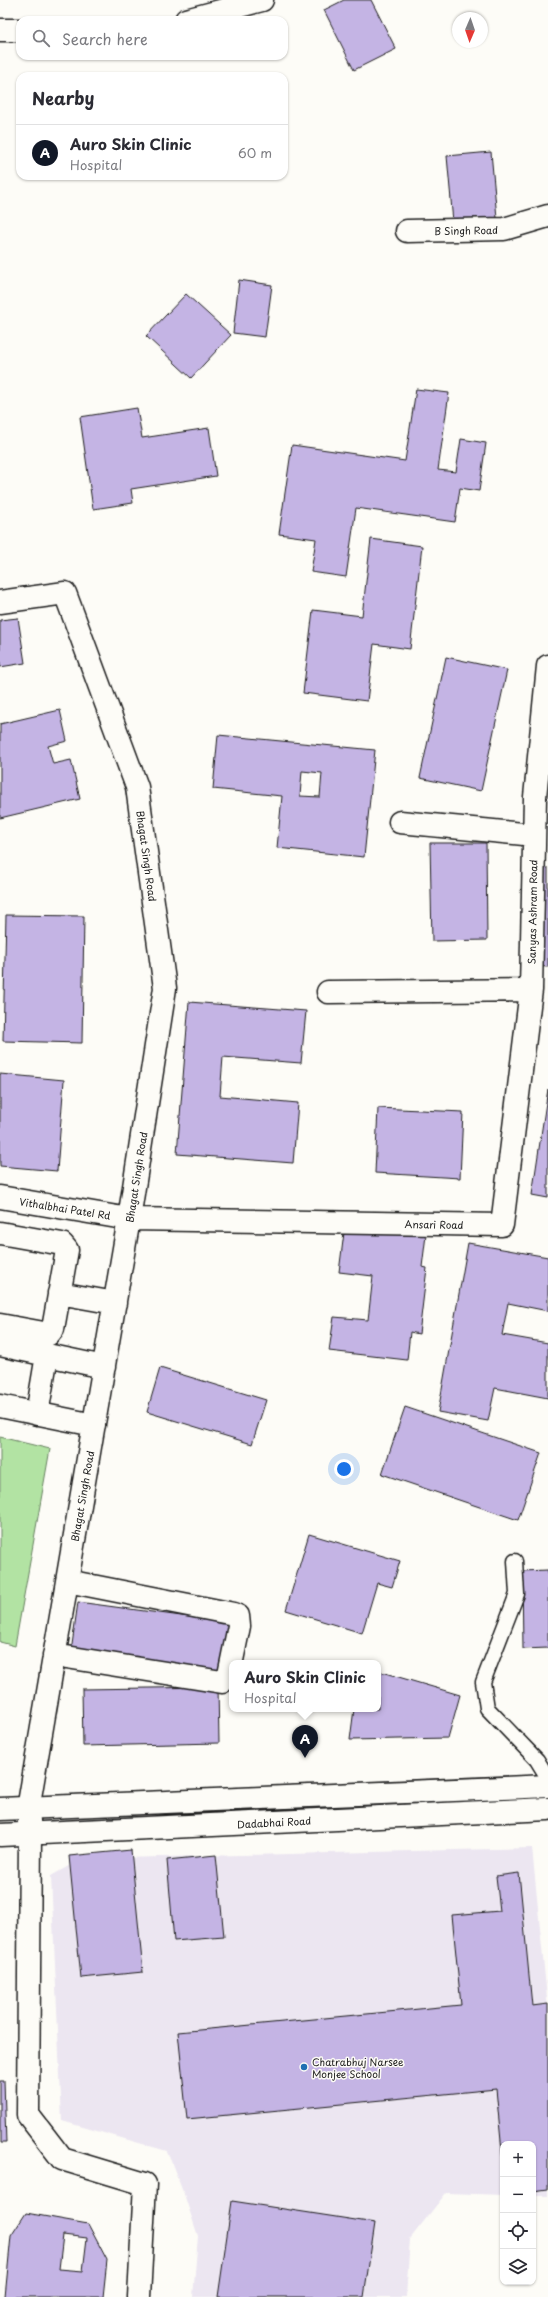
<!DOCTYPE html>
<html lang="en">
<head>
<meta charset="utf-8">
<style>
	body { margin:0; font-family:"Playpen Sans",sans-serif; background:#f7f7f7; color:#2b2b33 }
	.controls { position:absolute; right:12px; bottom:12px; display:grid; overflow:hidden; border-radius:8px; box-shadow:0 1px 3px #0004 }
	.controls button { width:36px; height:36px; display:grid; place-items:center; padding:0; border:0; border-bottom:1px solid #e1e1e2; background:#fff; color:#2b2b33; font:20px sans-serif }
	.compass { position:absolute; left:452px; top:12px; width:36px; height:36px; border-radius:50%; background:#fff; box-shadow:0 1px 3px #0004; rotate:182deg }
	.you { position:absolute; left:344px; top:1469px; width:14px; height:14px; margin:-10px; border:3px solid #fff; border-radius:50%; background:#1a73e8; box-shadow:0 0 0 6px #1a73e833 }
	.badge { display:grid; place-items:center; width:26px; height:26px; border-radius:50%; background:#111827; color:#fff; font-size:13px; font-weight:700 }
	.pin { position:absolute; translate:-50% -33px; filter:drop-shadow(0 1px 2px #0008) }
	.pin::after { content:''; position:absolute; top:21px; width:14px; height:12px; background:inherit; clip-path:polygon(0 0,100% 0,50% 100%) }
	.popup { position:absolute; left:229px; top:1660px; width:152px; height:52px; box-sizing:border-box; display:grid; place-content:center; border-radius:8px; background:#fff; filter:drop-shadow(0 1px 3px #0005); font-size:13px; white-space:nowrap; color:#7c7c81 }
	.popup b { font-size:15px; color:#2b2b33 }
	.popup::after { content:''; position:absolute; left:50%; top:100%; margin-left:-8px; border:8px solid transparent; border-top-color:#fff }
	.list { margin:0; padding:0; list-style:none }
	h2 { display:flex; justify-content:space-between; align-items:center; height:52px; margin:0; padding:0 16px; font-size:17px }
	h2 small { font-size:13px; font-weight:400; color:#7c7c81 }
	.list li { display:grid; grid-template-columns:26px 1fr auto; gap:12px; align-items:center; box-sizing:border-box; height:56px; padding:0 16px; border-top:1px solid #e1e1e2 }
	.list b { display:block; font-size:15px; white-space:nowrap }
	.list p { margin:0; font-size:13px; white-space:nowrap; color:#7c7c81 }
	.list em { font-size:13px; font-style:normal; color:#7c7c81 }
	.icon { flex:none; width:22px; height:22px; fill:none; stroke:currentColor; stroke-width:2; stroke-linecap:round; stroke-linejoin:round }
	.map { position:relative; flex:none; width:548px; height:2297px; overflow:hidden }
	.search { position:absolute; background:#fff; box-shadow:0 1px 3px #0004; left:16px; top:16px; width:272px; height:44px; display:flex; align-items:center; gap:10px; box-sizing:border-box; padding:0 14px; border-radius:12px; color:#7c7c81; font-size:15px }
	.panel { position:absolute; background:#fff; box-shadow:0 1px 3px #0004; left:16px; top:72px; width:272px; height:108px; border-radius:12px }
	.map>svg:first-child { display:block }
	.built { fill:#ece6f1 }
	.green { fill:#b2e3a3; stroke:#678060 }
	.building { fill:#c4b4e4; stroke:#1c1c1c; fill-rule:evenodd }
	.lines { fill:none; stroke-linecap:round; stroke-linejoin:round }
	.service-casing { stroke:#1c1c1c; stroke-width:17 }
	.minor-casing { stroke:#1c1c1c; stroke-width:25 }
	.secondary-casing { stroke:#1c1c1c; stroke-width:25 }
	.service { stroke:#fdfcf7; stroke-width:14 }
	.minor { stroke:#fdfcf7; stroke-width:22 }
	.secondary { stroke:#fdfcf7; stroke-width:22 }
	.poi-dot { fill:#1f6fb2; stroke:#fdfcf7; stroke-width:1.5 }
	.labels { text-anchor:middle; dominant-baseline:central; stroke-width:3; stroke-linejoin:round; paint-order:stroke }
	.street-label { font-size:10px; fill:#1c1c1c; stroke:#fdfcf7 }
	.poi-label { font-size:10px; fill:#1c1c1c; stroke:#fdfcf7; text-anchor:start }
</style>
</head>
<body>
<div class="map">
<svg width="548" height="2297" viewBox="0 0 548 2297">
	<rect width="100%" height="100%" fill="#fdfcf7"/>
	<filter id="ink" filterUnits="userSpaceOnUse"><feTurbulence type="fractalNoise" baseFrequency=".025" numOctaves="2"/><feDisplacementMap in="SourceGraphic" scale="8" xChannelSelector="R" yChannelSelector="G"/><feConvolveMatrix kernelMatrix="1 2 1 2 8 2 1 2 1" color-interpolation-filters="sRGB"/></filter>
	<g filter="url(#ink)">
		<path class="built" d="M532 1848 548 2008V2196H533V2144H503V2195L446 2193 410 2239 406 2297H193L198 2236 185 2197 167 2151 62 2121 51 1876 81 1859Z"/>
		<path class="green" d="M0 1437 50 1449 15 1646 0 1642Z"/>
		<path class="building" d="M344 0H371L396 49 354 70 324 10Z
			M491 152 497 218 453 222 447 156Z
			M239 280 272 285 265 337 233 333Z
			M186 294 231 335 191 378 146 336Z
			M416 389 449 393 438 470 456 472 461 439 486 443 479 491 460 488 455 522 356 508 346 577 311 572 316 539 279 534 292 445 405 461Z
			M137 408 142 438 209 428 216 476 131 489 133 503 93 509 80 417Z
			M371 539 422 546 410 649 374 644 367 701 303 693 313 610 362 616Z
			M18 618 25 663 0 667V620Z
			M446 657 507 670 481 791 420 778Z
			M60 710 67 741 48 746 53 764 71 760 80 799 0 818V724Z
			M218 735 375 750 364 857 277 848 282 796 213 789ZM302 771 322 773 320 797 300 796Z
			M430 843H486L487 940 432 941Z
			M538 868H548V967L533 966Z
			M6 915 84 916 82 1043 3 1041Z
			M189 1002 306 1011 301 1063 223 1057 220 1096 298 1103 293 1163 177 1154Z
			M0 1074 64 1080 57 1171 0 1166Z
			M548 1089V1198L532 1195Z
			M378 1108 463 1112 460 1178 375 1173Z
			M345 1225 426 1235 422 1267 427 1268 419 1334 410 1332 407 1360 329 1351 334 1317 368 1320 373 1276 339 1272Z
			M468 1243 548 1257V1311L508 1303 502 1335 548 1343V1398L495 1388 488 1421 438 1412Z
			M160 1368 266 1400 252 1444 147 1412Z
			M405 1407 541 1453 518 1520 382 1474Z
			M309 1534 400 1561 392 1587 377 1583 362 1633 286 1610Z
			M548 1570V1648L523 1649 522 1571Z
			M78 1602 233 1623 226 1673 71 1652Z
			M378 1671 460 1695 448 1738 350 1740 354 1709H378Z
			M218 1687 219 1743 83 1746 82 1689Z
			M131 1850 143 1972 81 1978 69 1856Z
			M216 1855 224 1937 174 1941 167 1860Z
			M519 1873 532 2006 548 2004V2189L533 2191V2144H503V2162L496 2089 187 2119 178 2032 461 2005 452 1915 500 1911 496 1876Z
			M0 2081H4L6 2143H0Z
			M232 2201 375 2223 364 2297H218Z
			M26 2213 88 2224 107 2260 103 2297H5L11 2236ZM63 2235 87 2238 83 2271 59 2269Z"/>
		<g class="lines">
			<g class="service-casing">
				<path id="service" d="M515 1561 517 1594 483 1682 487 1708 537 1760 548 1778"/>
			</g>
			<g class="minor-casing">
				<path id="minor" d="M186 20 262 0
					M0 30H20
					M407 231 504 229 548 216
					M0 602 65 593 137 787 165 988 129 1219 28 1809 30 1834 28 2115 62 2159 145 2184 139 2297
					M400 822 534 835
					M328 992 531 990
					M0 1197 129 1219 502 1225 531 990 535 797 548 666
					M0 1233 62 1244 67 1250 53 1329 49 1334 0 1325
					M59 1293 115 1303
					M0 1345 104 1367
					M0 1406 94 1425
					M37 1414 47 1355
					M54 1655 222 1682 229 1675 239 1626 238 1616 234 1614 67 1581"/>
			</g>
			<g class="secondary-casing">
				<path id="secondary" d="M0 1809 548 1786
					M0 1835 548 1809"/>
			</g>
			<use href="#service" class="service"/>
			<use href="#minor" class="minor"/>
			<use href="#secondary" class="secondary"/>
		</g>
	</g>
	<circle class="poi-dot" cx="304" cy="2067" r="4"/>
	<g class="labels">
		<g class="street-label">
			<text transform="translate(466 230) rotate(-1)">B Singh Road</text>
			<text transform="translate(147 856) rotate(82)">Bhagat Singh Road</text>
			<text transform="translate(532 912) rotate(-89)">Sanyas Ashram Road</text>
			<text transform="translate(136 1177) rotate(-81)">Bhagat Singh Road</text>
			<text transform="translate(65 1208) rotate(9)">Vithalbhai Patel Rd</text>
			<text transform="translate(434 1224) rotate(1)">Ansari Road</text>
			<text transform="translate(82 1496) rotate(-80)">Bhagat Singh Road</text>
			<text transform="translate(274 1822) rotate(-3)">Dadabhai Road</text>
		</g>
		<g class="poi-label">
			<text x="312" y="2061">Chatrabhuj Narsee<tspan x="312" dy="12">Monjee School</tspan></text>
		</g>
	</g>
</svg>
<div class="controls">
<button>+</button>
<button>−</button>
<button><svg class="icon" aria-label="locate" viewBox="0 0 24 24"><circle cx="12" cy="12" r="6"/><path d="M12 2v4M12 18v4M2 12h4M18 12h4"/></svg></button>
<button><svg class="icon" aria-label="layers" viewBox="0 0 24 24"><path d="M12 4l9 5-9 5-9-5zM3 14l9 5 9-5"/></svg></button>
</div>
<svg class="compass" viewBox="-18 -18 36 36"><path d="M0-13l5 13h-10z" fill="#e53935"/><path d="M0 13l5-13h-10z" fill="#7c7c81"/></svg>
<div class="you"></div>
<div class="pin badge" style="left:305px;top:1758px">A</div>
<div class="popup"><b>Auro Skin Clinic</b>Hospital</div>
<div class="search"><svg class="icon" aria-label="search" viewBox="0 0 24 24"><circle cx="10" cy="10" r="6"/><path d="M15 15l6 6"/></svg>Search here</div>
<section class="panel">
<h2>Nearby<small></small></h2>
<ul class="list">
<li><span class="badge">A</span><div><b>Auro Skin Clinic</b><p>Hospital</p></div><em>60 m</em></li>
</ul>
</section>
</div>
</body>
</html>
